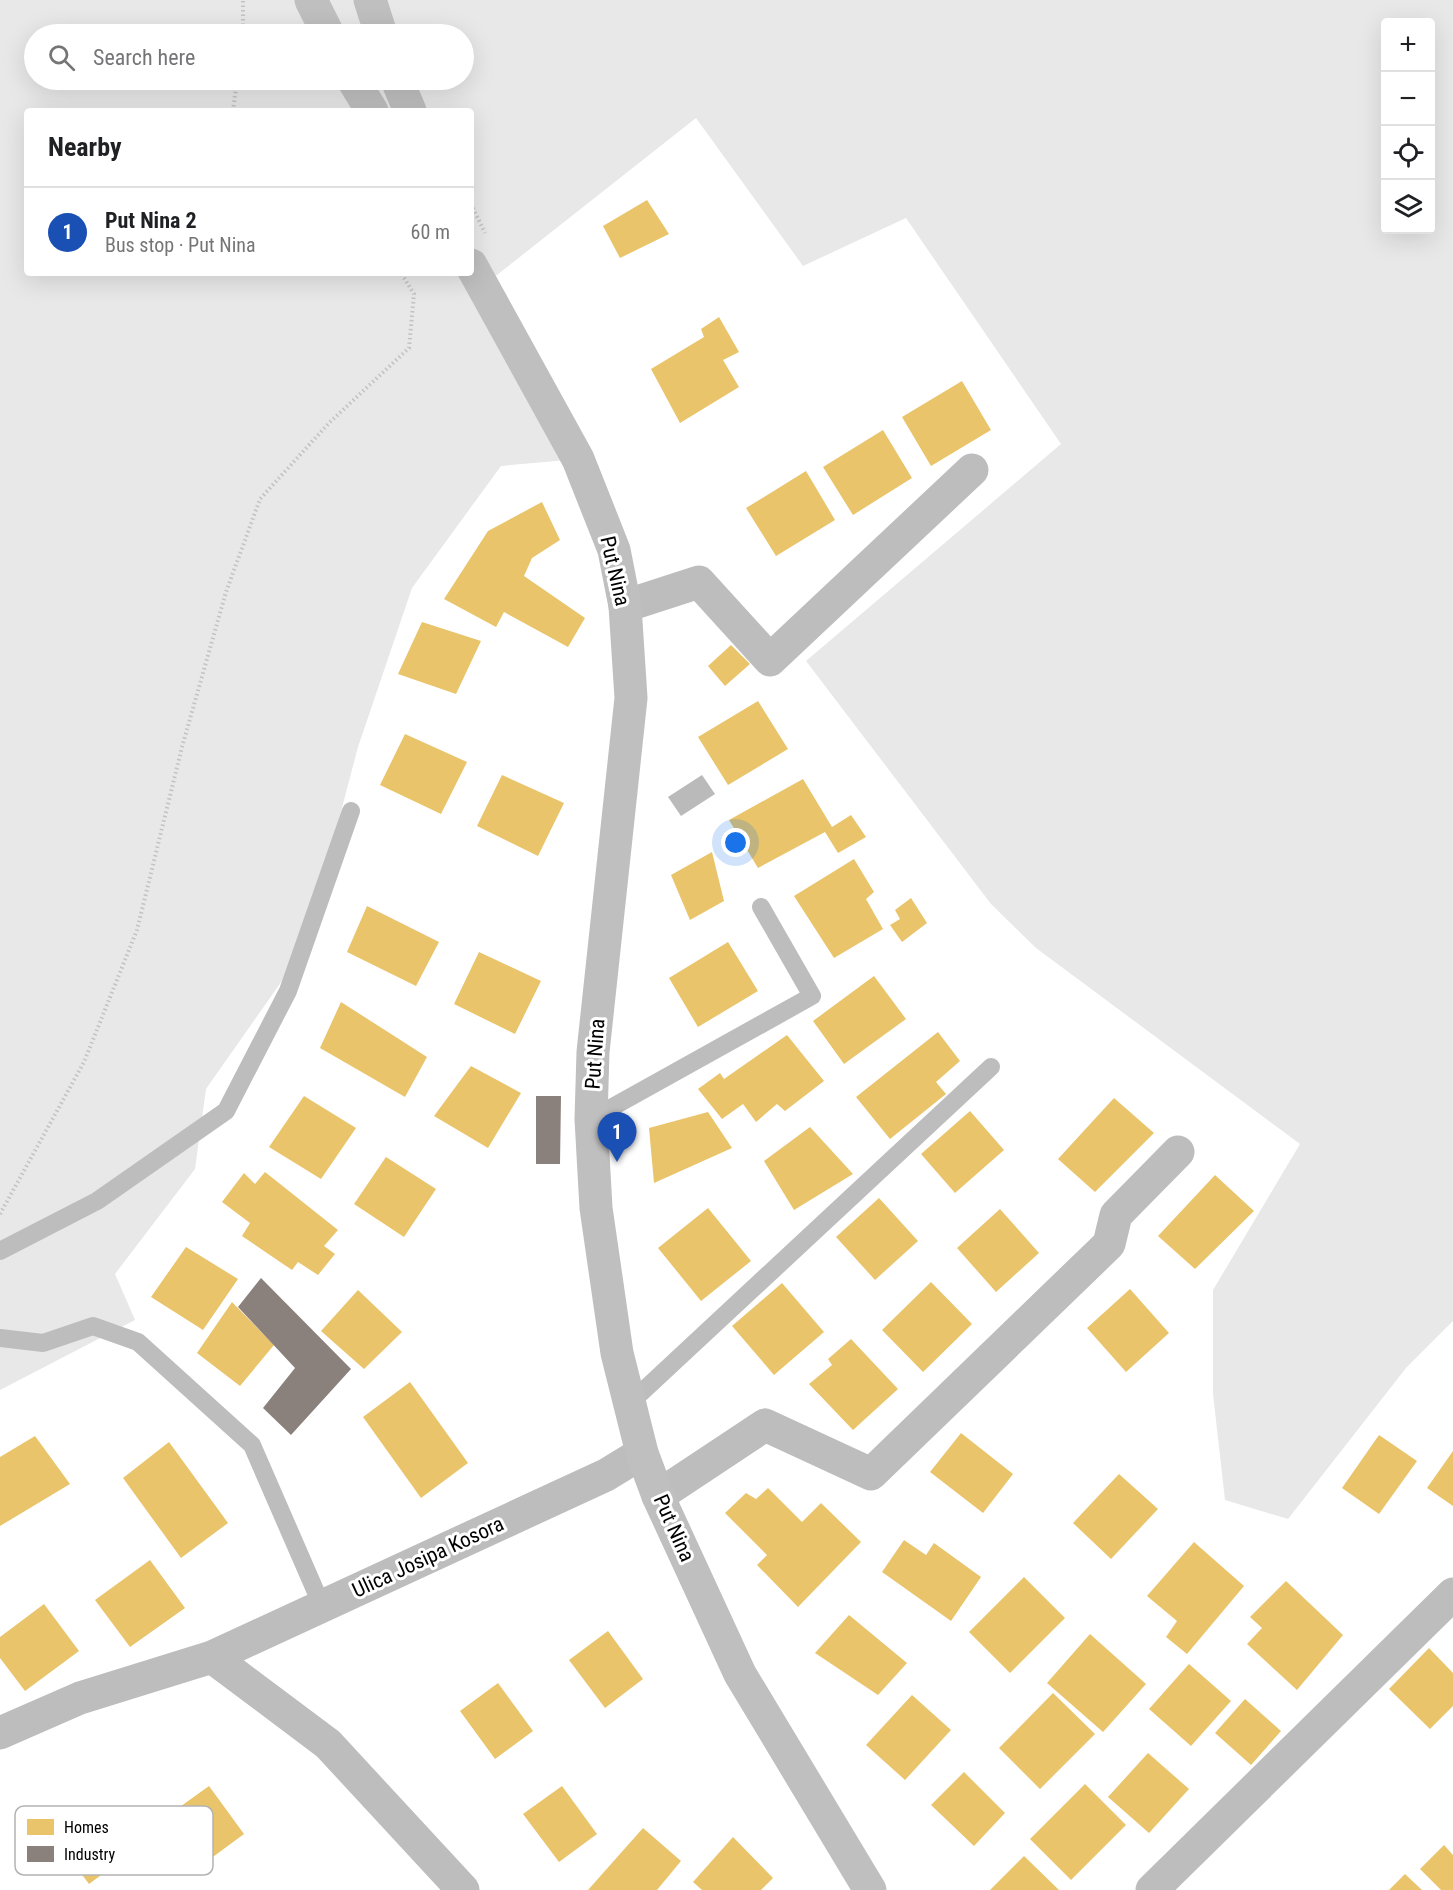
<!DOCTYPE html>
<html lang="en">
<head>
<meta charset="utf-8">
<style>
	body { margin:0; font-family:"Roboto Condensed",sans-serif; background:#f2f2f2; color:#202124 }
	.controls { position:absolute; right:18px; top:18px; display:grid; overflow:hidden; border-radius:6px; box-shadow:0 6px 24px #0002 }
	.controls button { width:54px; height:54px; display:grid; place-items:center; padding:0; border:0; border-bottom:2px solid #e0e0e0; background:#fff; color:#202124; font:30px sans-serif }
	.you { position:absolute; left:736px; top:843px; width:21px; height:21px; margin:-15px; border:4px solid #fff; border-radius:50%; background:#1a73e8; box-shadow:0 0 0 9px #1a73e833 }
	.badge { display:grid; place-items:center; width:39px; height:39px; border-radius:50%; background:#2563eb; color:#fff; font-size:20px; font-weight:700 }
	.pin { position:absolute; translate:-50% -50px; filter:drop-shadow(0 2px 3px #0008) }
	.pin::after { content:''; position:absolute; top:32px; width:21px; height:18px; background:inherit; clip-path:polygon(0 0,100% 0,50% 100%) }
	.list { margin:0; padding:0; list-style:none }
	h2 { display:flex; justify-content:space-between; align-items:center; height:78px; margin:0; padding:0 24px; font-size:26px }
	h2 small { font-size:20px; font-weight:400; color:#757577 }
	.list li { display:grid; grid-template-columns:39px 1fr auto; gap:18px; align-items:center; box-sizing:border-box; height:90px; padding:0 24px; border-top:2px solid #e0e0e0 }
	.list b { display:block; font-size:22px; white-space:nowrap }
	.list p { margin:0; font-size:20px; white-space:nowrap; color:#757577 }
	.list em { font-size:20px; font-style:normal; color:#757577 }
	.icon { flex:none; width:33px; height:33px; fill:none; stroke:currentColor; stroke-width:2; stroke-linecap:round; stroke-linejoin:round }
	.map { position:relative; flex:none; width:1453px; height:1890px; overflow:hidden }
	.search { position:absolute; background:#fff; box-shadow:0 6px 24px #0002; left:24px; top:24px; width:450px; height:66px; display:flex; align-items:center; gap:15px; box-sizing:border-box; padding:0 21px; border-radius:33px; color:#757577; font-size:22px }
	.panel { position:absolute; background:#fff; box-shadow:0 6px 24px #0002; left:24px; top:108px; width:450px; height:168px; border-radius:6px }
	.map>svg:first-child { display:block }
	.green { fill:#e8e8e8; fill-rule:evenodd }
	.water { fill:#bababa }
	.homes { fill:#e9c46a }
	.industry { fill:#8a817c }
	.lines { fill:none; stroke-linecap:round; stroke-linejoin:round }
	.path { stroke:#c2c2c2; stroke-width:4; stroke-dasharray:1.5 3; stroke-linecap:butt }
	.service { stroke:#bdbdbd; stroke-width:18 }
	.minor { stroke:#bdbdbd; stroke-width:33 }
	.secondary { stroke:#bfbfbf; stroke-width:33 }
	.labels { text-anchor:middle; dominant-baseline:central; stroke-width:6; stroke-linejoin:round; paint-order:stroke }
	.street-label { font-size:21px; fill:#000; stroke:#fff }
	.key { fill:#fff; stroke:#b2b2b2; stroke-width:1.5 }
	.key-label { font-size:16px; fill:#000 }
</style>
</head>
<body>
<div class="map">
<svg width="1453" height="1890" viewBox="0 0 1453 1890">
	<rect width="100%" height="100%" fill="#fff"/>
	<path class="green" d="M0 0H1453V1321L1406 1368 1288 1519 1225 1500 1213 1394V1290L1300 1144 1036 948 991 904 806 661 1061 444 906 218 803 266 696 118 483 286 578 459 501 466 412 588 358 747 305 948 206 1089 195 1169 115 1274 135 1320 0 1390ZM1386 22H1430V230H1386ZM34 34H464V80H34ZM27 111H471V273H27Z"/>
	<path class="water" d="M702 775 715 794 681 816 668 797Z"/>
	<path class="homes" d="M647 200 669 234 620 258 603 226Z
		M719 317 739 352 723 360 739 387 680 423 651 369 704 337 701 329Z
		M962 381 991 430 931 466 902 417Z
		M883 430 912 478 853 515 823 467Z
		M806 471 835 520 776 556 746 508Z
		M542 502 560 540 532 558 524 576 585 618 568 647 504 612 496 627 444 599 488 531Z
		M422 622 481 641 456 694 398 674Z
		M731 645 750 664 725 686 708 666Z
		M758 701 788 749 728 785 698 737Z
		M405 734 467 762 441 814 380 785Z
		M502 775 564 803 538 856 477 826Z
		M803 779 832 827 851 815 866 837 838 853 825 832 758 868 729 820Z
		M712 852 724 901 690 920 671 875Z
		M854 859 874 892 866 899 883 929 834 958 794 896Z
		M911 898 927 923 902 942 890 925 900 919 895 910Z
		M367 906 439 942 416 986 347 952Z
		M728 942 758 991 698 1027 669 978Z
		M479 952 541 981 515 1034 454 1004Z
		M874 976 906 1019 844 1064 813 1021Z
		M341 1002 427 1057 405 1097 320 1048Z
		M938 1032 960 1061 936 1082 946 1094 890 1139 856 1097Z
		M787 1035 824 1081 785 1111 777 1104 756 1122 743 1104 722 1119 698 1089 720 1073 724 1079Z
		M471 1066 521 1093 488 1148 434 1116Z
		M304 1096 356 1128 321 1179 269 1147Z
		M1114 1098 1154 1133 1095 1192 1058 1159Z
		M970 1111 1004 1150 955 1193 921 1154Z
		M708 1112 732 1148 654 1183 649 1128Z
		M810 1127 853 1174 794 1210 764 1161Z
		M386 1157 436 1189 404 1237 354 1204Z
		M265 1172 338 1230 324 1246 335 1254 318 1275 298 1262 292 1270 242 1236 250 1223 222 1202 244 1173 255 1184Z
		M1215 1175 1254 1211 1195 1269 1158 1236Z
		M879 1198 918 1241 875 1280 836 1237Z
		M708 1208 751 1261 701 1301 658 1248Z
		M1000 1209 1039 1253 996 1292 957 1248Z
		M186 1247 238 1279 203 1330 151 1297Z
		M931 1282 972 1324 923 1372 882 1330Z
		M782 1283 824 1332 774 1375 732 1326Z
		M1130 1289 1169 1333 1126 1372 1087 1328Z
		M358 1290 402 1332 364 1369 321 1331Z
		M232 1302 274 1345 240 1386 197 1353Z
		M851 1339 898 1389 853 1430 809 1384 832 1365 828 1359Z
		M410 1382 468 1463 421 1498 363 1417Z
		M961 1433 1013 1474 983 1513 930 1472Z
		M1379 1435 1417 1461 1379 1514 1342 1488Z
		M35 1436 70 1484 0 1526V1457Z
		M169 1442 228 1523 181 1558 123 1478Z
		M1453 1451V1506L1427 1488Z
		M1119 1474 1158 1509 1111 1559 1073 1523Z
		M768 1488 802 1522 821 1503 861 1542 798 1607 757 1565 767 1555 725 1513 746 1493 756 1499Z
		M904 1540 926 1555 934 1543 981 1577 951 1621 882 1572Z
		M1194 1542 1244 1586 1187 1654 1166 1637 1177 1621 1147 1596Z
		M150 1560 185 1608 130 1647 95 1600Z
		M1024 1577 1065 1618 1010 1673 969 1632Z
		M1286 1581 1343 1635 1297 1690 1247 1644 1262 1628 1250 1617Z
		M44 1604 79 1651 25 1691 0 1658V1637Z
		M849 1615 907 1663 878 1695 815 1653Z
		M608 1631 643 1679 605 1708 569 1660Z
		M1090 1634 1146 1684 1103 1732 1047 1683Z
		M1429 1648 1453 1673V1706L1430 1729 1389 1689Z
		M1189 1664 1231 1701 1191 1746 1149 1709Z
		M498 1683 533 1731 495 1759 460 1711Z
		M1053 1693 1095 1734 1040 1789 999 1748Z
		M912 1695 951 1730 905 1780 866 1745Z
		M1245 1699 1281 1731 1251 1765 1215 1733Z
		M1148 1753 1189 1789 1149 1833 1108 1797Z
		M964 1772 1005 1813 974 1846 931 1805Z
		M1085 1784 1126 1825 1071 1880 1030 1839Z
		M209 1786 244 1834 206 1862 170 1814Z
		M562 1786 597 1834 559 1862 523 1814Z
		M92 1808 127 1856 89 1884 53 1836Z
		M643 1828 681 1861 657 1890H588Z
		M733 1837 773 1878 761 1890H702L693 1882Z
		M1444 1845 1453 1855V1890H1441L1420 1869Z
		M1024 1856 1059 1890H990Z
		M1405 1874 1422 1890H1389Z"/>
	<path class="industry" d="M536 1096H561L560 1164H536Z
		M261 1278 351 1369 291 1435 263 1408 295 1368 238 1307Z"/>
	<g class="lines">
		<path class="path" d="M243 34V0
			M233 111 237 80
			M471 204 485 233
			M0 1214 84 1062 137 930 182 747 226 592 260 499 329 423 409 348 414 294 401 273"/>
		<path class="service" d="M591 1119 812 996 761 907
			M0 1251 97 1201 226 1111 288 991 351 811
			M0 1338 43 1343 93 1326 138 1342 252 1445 322 1606
			M629 1404 991 1067"/>
		<path class="minor" d="M625 606 699 582 770 660 972 470
			M658 1496 765 1425 871 1474 1109 1244 1116 1215 1178 1152
			M212 1657 328 1744 463 1890
			M0 1733 80 1698 212 1657 606 1475 642 1453
			M1152 1890 1453 1594"/>
		<path class="secondary" d="M311 0 328 34
			M370 0 381 34
			M353 80 372 111
			M397 80 410 111
			M471 265 578 459 614 550 625 606 631 698 593 1052 591 1119 596 1208 617 1353 642 1453 658 1496 740 1674 870 1890"/>
	</g>
	<g class="labels">
		<g class="street-label">
			<text transform="translate(615 571) rotate(77)">Put Nina</text>
			<text transform="translate(595 1054) rotate(-86)">Put Nina</text>
			<text transform="translate(674 1528) rotate(66)">Put Nina</text>
			<text transform="translate(428 1557) rotate(-25)">Ulica Josipa Kosora</text>
		</g>
	</g>
	<rect x="15" y="1806" width="198" height="69" rx="9" class="key"/>
	<rect x="27" y="1819" width="27" height="16" fill="#e9c46a"/>
	<rect x="27" y="1846" width="27" height="16" fill="#8a817c"/>
	<g class="key-label">
		<text x="64" y="1833">Homes</text>
		<text x="64" y="1860">Industry</text>
	</g>
</svg>
<div class="controls">
<button>+</button>
<button>−</button>
<button><svg class="icon" aria-label="locate" viewBox="0 0 24 24"><circle cx="12" cy="12" r="6"/><path d="M12 2v4M12 18v4M2 12h4M18 12h4"/></svg></button>
<button><svg class="icon" aria-label="layers" viewBox="0 0 24 24"><path d="M12 4l9 5-9 5-9-5zM3 14l9 5 9-5"/></svg></button>
</div>
<div class="you"></div>
<div class="pin badge" style="left:617px;top:1162px;background:#1a4fb4">1</div>
<div class="search"><svg class="icon" aria-label="search" viewBox="0 0 24 24"><circle cx="10" cy="10" r="6"/><path d="M15 15l6 6"/></svg>Search here</div>
<section class="panel">
<h2>Nearby<small></small></h2>
<ul class="list">
<li><span class="badge" style="background:#1a4fb4">1</span><div><b>Put Nina 2</b><p>Bus stop · Put Nina</p></div><em>60 m</em></li>
</ul>
</section>
</div>
</body>
</html>
